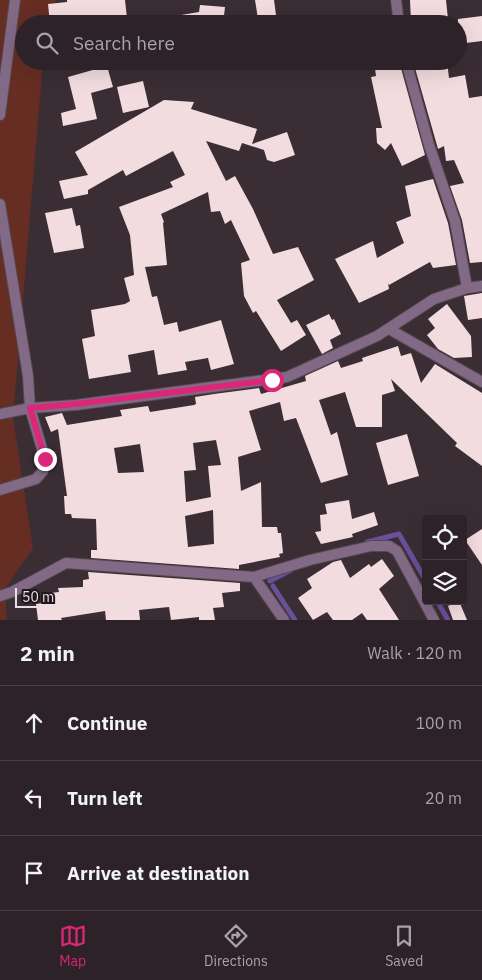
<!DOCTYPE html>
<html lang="en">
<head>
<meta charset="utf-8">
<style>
	body { margin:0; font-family:"IBM Plex Sans",sans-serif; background:#342a2f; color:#f1f3f6 }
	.controls { position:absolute; right:15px; bottom:15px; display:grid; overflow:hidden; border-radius:5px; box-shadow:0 5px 20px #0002 }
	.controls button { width:45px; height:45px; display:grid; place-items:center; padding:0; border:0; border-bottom:1px solid #483f44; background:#2c2227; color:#f1f3f6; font:25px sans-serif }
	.scale { position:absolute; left:15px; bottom:12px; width:121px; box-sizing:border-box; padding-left:5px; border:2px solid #e8dee3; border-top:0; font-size:14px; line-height:18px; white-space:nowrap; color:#e8dee3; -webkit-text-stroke:4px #1e171b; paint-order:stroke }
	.stop { position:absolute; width:15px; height:15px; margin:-11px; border:4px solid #db2777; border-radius:50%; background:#fff }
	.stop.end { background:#db2777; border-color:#fff; box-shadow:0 1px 5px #0008 }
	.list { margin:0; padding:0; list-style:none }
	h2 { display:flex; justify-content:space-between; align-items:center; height:65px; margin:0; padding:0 20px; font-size:21px }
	h2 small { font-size:16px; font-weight:400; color:#a6a4a7 }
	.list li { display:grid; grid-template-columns:32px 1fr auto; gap:15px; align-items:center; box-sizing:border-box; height:75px; padding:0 20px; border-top:1px solid #483f44 }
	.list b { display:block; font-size:19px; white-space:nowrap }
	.list em { font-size:16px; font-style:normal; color:#a6a4a7 }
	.icon { flex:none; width:28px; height:28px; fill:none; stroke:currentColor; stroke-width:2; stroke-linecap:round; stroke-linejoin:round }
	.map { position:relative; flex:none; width:482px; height:620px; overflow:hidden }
	.search { position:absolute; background:#2c2227; box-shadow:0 5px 20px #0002; left:15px; right:15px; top:15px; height:55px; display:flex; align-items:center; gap:12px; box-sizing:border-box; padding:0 18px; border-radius:28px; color:#a6a4a7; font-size:19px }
	.sheet { height:290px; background:#2c2227 }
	nav { display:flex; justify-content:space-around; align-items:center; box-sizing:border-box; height:70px; border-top:1px solid #483f44; background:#2c2227; font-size:14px; color:#a6a4a7 }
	nav a { display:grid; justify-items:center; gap:2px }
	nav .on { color:#db2777 }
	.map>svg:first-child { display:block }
	.green { fill:#662d23 }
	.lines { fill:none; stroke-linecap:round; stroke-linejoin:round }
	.stream { stroke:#68509a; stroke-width:5 }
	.building { fill:#f2dcdf; fill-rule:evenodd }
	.street-casing { stroke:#574950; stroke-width:12 }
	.street { stroke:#826a87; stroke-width:10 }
	.route { stroke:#db2777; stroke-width:6 }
</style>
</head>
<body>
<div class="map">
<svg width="482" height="620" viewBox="0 0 482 620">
	<rect width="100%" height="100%" fill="#3b2d34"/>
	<path class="green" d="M0 0H56L51 24H24V61H43L13 418 33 548 5 589 7 620H0Z"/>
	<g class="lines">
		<path class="stream" d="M367 542 399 534 426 581
			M270 581 291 570
			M273 586 295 620
			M437 601 448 620"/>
	</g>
	<path class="building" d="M67 0H125L127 18 109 20V24H50L48 4 67 2Z
		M255 0H274L276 15 258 19Z
		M410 0H446L448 19 411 22Z
		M200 5 225 7 223 24H170L169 17 199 12Z
		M482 16V41L458 44V19Z
		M374 61H399L425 155 402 166 391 143 385 150 377 143 376 128H382L371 77 376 76Z
		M413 61H447L449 78 465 75 469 98 482 96V262L470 263 462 220 450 186 464 183 454 160 446 161 444 146 438 149Z
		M107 66 113 87 91 93 97 119 63 126 61 113 76 109 68 77Z
		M143 81 149 107 123 113 117 87Z
		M164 100 194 102 191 109 257 129 252 144 287 132 295 155 274 162 267 160 264 150 242 143 239 151 206 141 226 181 235 176 253 209 273 254 298 247 314 280 277 300 291 323 297 320 306 335 281 351 256 311 253 313 244 296 241 263 250 260 231 220 225 224 220 211 211 212 208 192 161 214 164 222 163 223 167 265 145 267 152 297 157 296 164 325 177 322 179 332 221 320 234 364 211 370 208 358 185 362 187 370 158 375 154 350 128 355 131 372 89 379 82 339 95 336 91 310 125 304 130 301 124 278 134 275 130 235 119 207 173 187 170 182 185 175 173 151 126 176 123 170 88 190V194L64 199 59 181 88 175 75 152Z
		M433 179 448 223 456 265 433 268 430 262 389 285 388 283 389 289 359 303 335 259 373 241 377 258 404 243 396 222 411 216 405 186Z
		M72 208 76 226 80 225 84 248 54 253 45 213Z
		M482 293V318L468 320 464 296Z
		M447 304 471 336 472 357 454 358 438 349 427 335 435 328 428 319Z
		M329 314 332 320 334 319 341 334 330 340 333 348 322 354 306 325Z
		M398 346 401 356 411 353 421 383 435 364 482 393V466L455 446 457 443 391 379 395 391 382 395V427H356L345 392 319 400 331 435 337 432 348 475 321 483 296 418 284 421 280 402 249 411 261 450 238 457 241 491 261 482 262 527H277L278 533H281L283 553 279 554 280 557 239 565V569L91 558V550H97L96 519 72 518 71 514H65L64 496H67L58 429 51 432 45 417 62 413 67 425 122 416 120 410 148 406 150 412 194 405 196 404 195 397 214 394 259 388 261 394 306 381 305 376 338 361 341 368 363 361 362 358ZM216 440 221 465 208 466 211 497 186 502 184 471 196 470 193 443ZM140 444 144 472 118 473 114 448ZM213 510 214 544 188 547 185 516Z
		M407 434 419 476 388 485 376 443Z
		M349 500 352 519 374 512 378 525 352 534 353 537 321 544 315 532 321 531 320 515 327 514 325 504Z
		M482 529V565L465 540Z
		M382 559 394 576 379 589 399 620H367L362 613 352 620H333L327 612 313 620 298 598 312 588 307 579 333 562 341 560 350 578 369 564 371 567Z
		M88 572 240 583V591L222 593 224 607 213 608 215 620H199V617L171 620 169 607 139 610 140 620H106L105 611 61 618 62 620H38L36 604 43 603 42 594 59 592 58 588 83 587V580L89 579Z
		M459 601 467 620H453L448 606Z"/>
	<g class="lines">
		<g class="street-casing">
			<path id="street" d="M396 0 399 24
				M406 61 429 145 455 221 467 288
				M0 115 15 0
				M0 204 28 376 30 408 45 459 43 471 36 479 0 490
				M389 329 482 382
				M0 414 30 408 76 405 287 377 377 336 434 299 467 288 482 286
				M254 577 284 620
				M0 596 12 592 66 563 254 577 310 560 371 546H389L397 551 434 620"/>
		</g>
		<use href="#street" class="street"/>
	</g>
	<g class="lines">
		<path class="route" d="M45 459 30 408 76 404 272 380"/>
	</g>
</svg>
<div class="controls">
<button><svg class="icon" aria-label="locate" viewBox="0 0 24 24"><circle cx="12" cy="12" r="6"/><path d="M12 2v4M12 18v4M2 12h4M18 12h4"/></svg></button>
<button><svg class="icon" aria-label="layers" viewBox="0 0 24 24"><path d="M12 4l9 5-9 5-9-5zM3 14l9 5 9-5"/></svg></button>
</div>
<div class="scale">50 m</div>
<div class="stop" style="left:272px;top:380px"></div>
<div class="stop end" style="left:45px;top:459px"></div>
<div class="search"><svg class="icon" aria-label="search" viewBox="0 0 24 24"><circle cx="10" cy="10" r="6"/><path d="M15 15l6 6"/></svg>Search here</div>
</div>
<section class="sheet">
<h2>2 min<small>Walk · 120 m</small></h2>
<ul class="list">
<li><svg class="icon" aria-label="ahead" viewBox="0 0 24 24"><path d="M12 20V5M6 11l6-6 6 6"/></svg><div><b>Continue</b></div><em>100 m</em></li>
<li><svg class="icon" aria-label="left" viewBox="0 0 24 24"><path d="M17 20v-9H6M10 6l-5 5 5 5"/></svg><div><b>Turn left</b></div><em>20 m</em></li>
<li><svg class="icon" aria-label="arrive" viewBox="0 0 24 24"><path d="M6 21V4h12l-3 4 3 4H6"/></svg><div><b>Arrive at destination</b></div></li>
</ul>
</section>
<nav>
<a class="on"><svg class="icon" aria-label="map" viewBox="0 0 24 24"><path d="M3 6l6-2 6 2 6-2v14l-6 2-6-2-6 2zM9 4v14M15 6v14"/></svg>Map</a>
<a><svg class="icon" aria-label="directions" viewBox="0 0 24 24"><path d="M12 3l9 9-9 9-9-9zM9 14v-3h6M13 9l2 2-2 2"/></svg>Directions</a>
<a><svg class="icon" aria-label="saved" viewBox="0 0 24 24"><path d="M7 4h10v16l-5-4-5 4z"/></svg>Saved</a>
</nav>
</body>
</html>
